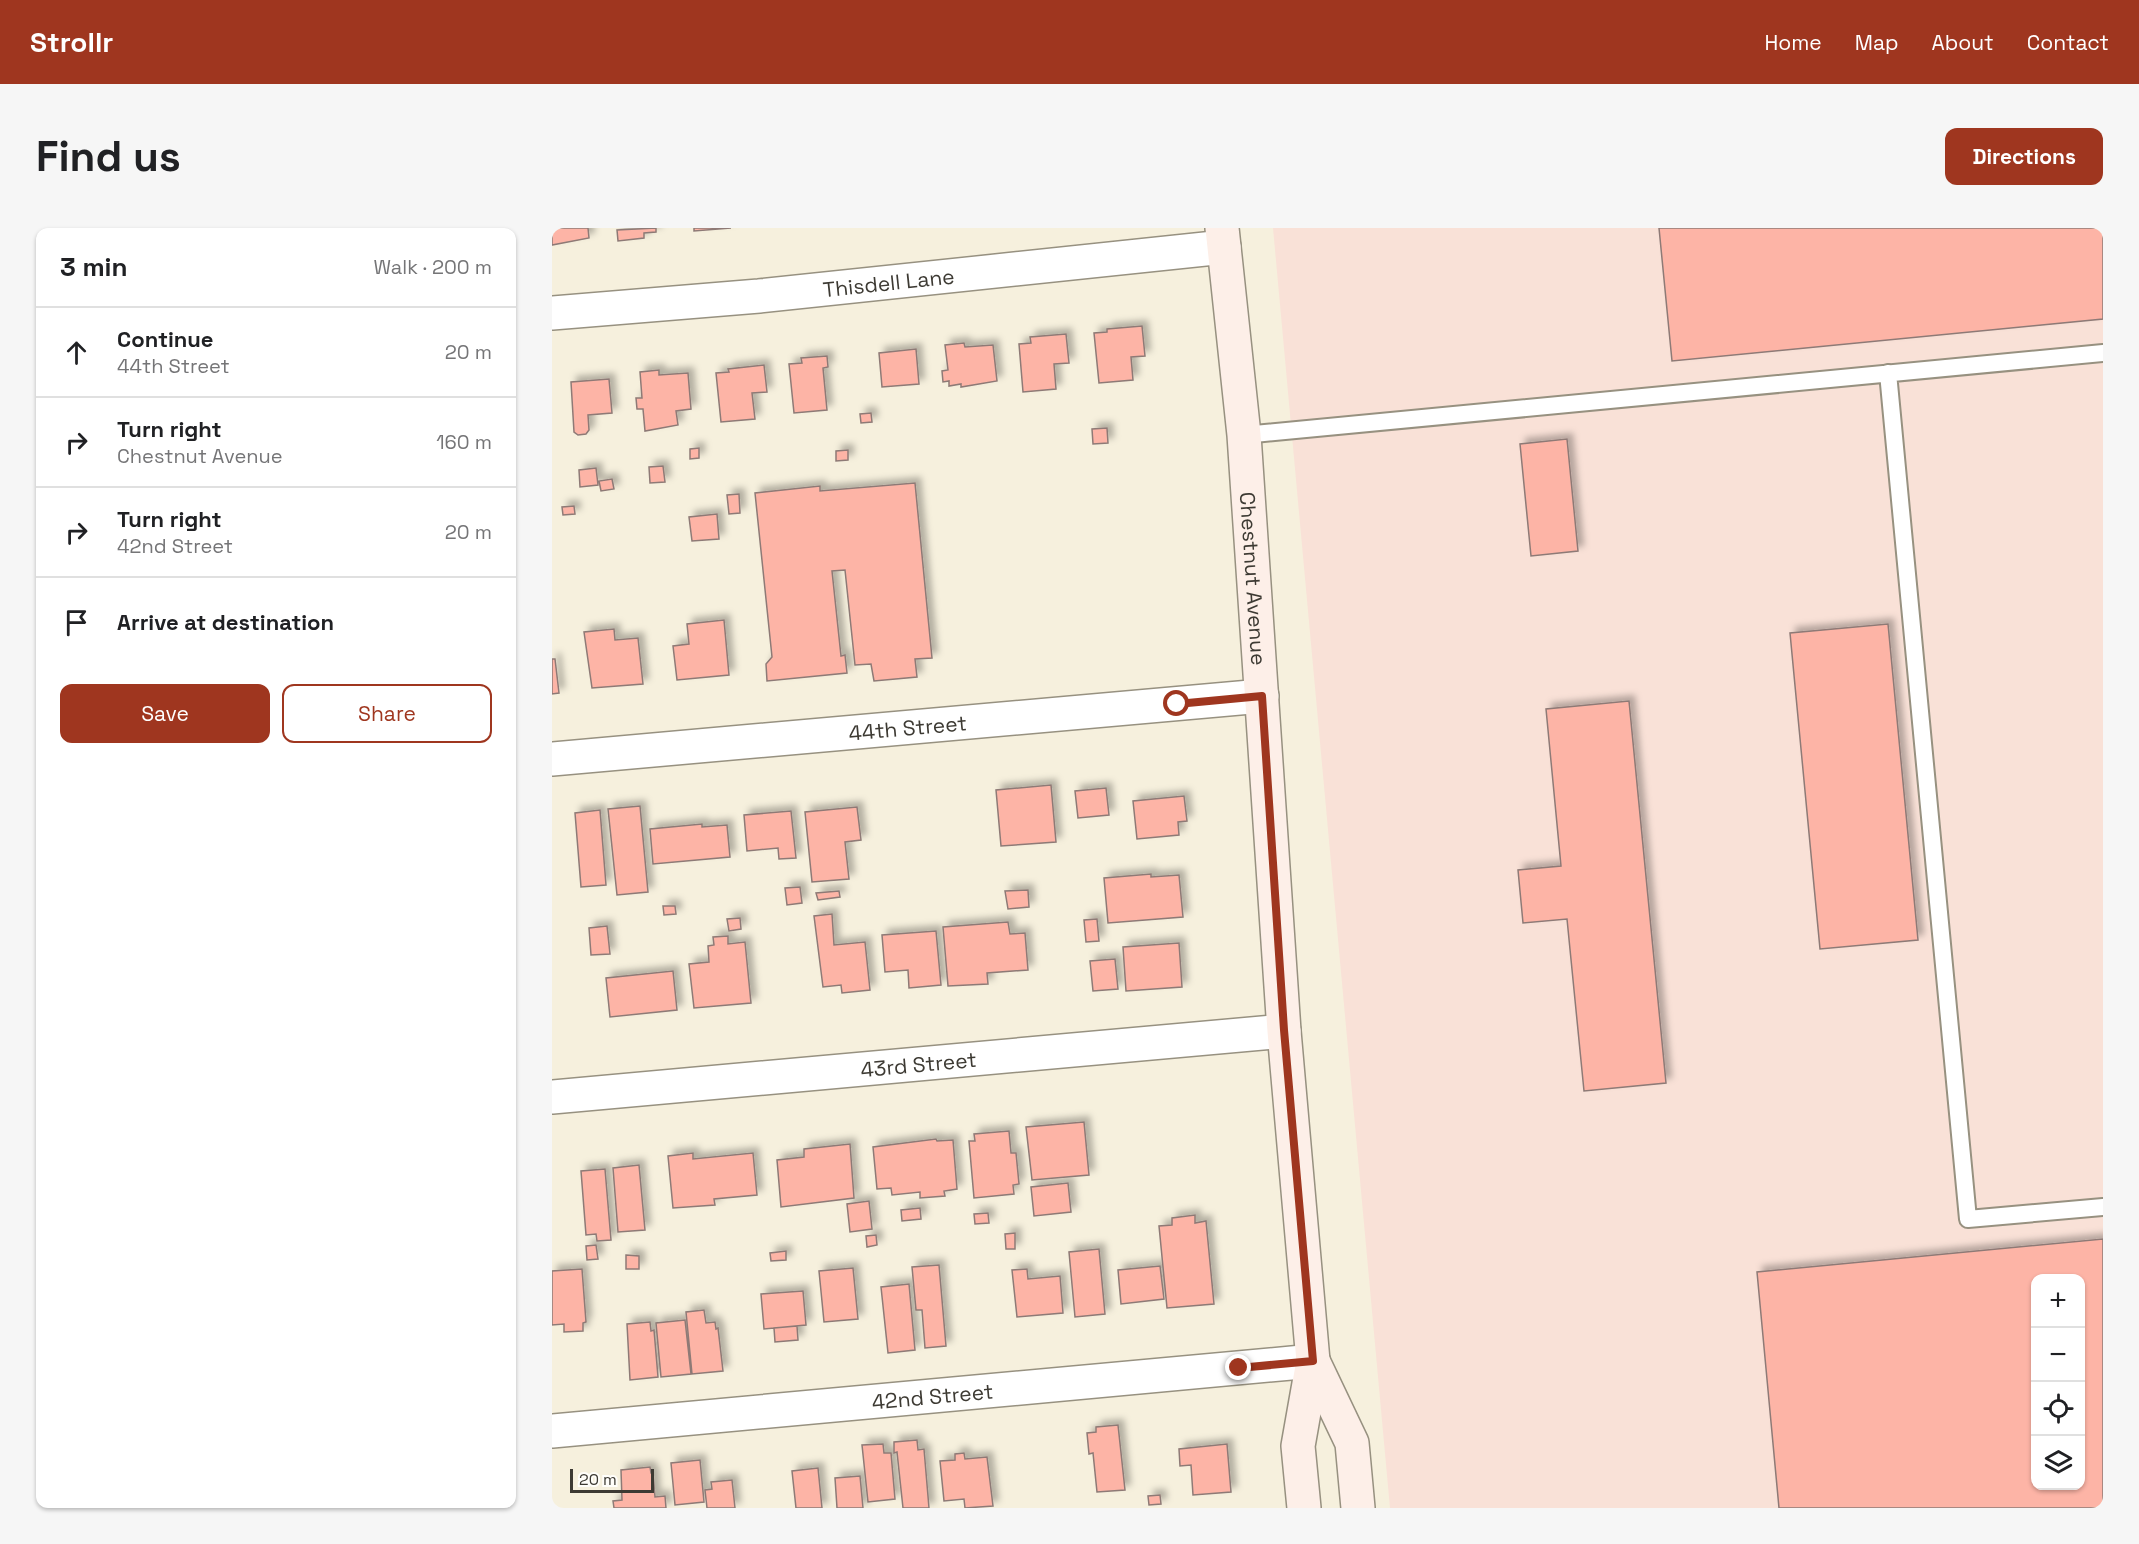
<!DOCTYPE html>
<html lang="en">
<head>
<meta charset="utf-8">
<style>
	body { margin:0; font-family:"Space Grotesk",sans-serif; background:#f6f6f6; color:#202124 }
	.controls { position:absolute; right:18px; bottom:18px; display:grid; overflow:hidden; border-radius:12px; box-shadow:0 2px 4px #0004 }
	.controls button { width:54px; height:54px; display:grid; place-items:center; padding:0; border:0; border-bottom:2px solid #e0e0e0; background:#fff; color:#202124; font:30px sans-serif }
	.scale { position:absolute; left:18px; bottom:15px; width:84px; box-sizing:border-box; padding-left:6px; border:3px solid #3d3a33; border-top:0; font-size:16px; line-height:21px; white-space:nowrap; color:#3d3a33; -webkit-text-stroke:4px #fffefa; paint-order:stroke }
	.stop { position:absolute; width:18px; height:18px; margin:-14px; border:4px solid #9f361f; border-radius:50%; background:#fff }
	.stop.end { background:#9f361f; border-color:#fff; box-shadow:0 2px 6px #0008 }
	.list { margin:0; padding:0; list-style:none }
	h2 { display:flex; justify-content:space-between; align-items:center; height:78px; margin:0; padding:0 24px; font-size:26px }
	h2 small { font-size:20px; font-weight:400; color:#757577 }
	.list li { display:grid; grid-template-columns:39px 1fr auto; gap:18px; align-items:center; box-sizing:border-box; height:90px; padding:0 24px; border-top:2px solid #e0e0e0 }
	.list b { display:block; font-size:22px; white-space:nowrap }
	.list p { margin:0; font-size:20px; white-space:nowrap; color:#757577 }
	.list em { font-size:20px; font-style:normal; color:#757577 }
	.actions { display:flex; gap:12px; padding:18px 24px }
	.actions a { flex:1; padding:14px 0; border:2px solid #9f361f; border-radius:12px; text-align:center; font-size:21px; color:#9f361f }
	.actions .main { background:#9f361f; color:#fff }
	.icon { flex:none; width:33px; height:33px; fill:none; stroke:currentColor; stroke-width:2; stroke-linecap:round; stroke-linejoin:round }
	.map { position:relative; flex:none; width:1551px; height:1280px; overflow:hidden; border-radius:12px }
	header { display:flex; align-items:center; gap:36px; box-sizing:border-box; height:84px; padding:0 30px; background:#9f361f; color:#fff }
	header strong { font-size:28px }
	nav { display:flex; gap:33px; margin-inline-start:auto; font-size:21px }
	.intro { display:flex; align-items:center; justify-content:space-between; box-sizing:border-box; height:144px; padding:0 36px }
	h1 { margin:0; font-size:42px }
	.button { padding:15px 27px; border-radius:12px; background:#9f361f; color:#fff; font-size:21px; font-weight:700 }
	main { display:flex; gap:36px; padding:0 36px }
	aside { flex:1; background:#fff; border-radius:12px; box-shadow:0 2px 4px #0004 }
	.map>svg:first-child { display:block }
	.industrial { fill:#f9e1d7; fill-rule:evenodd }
	.building { fill:#fdb4a6; stroke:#8e7a76; stroke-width:1.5; fill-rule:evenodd; filter:url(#shadow) }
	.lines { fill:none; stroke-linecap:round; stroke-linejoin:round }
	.lane-casing { stroke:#979180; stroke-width:20 }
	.street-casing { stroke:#979180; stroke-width:36 }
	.secondary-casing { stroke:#979180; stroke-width:36 }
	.lane { stroke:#fff; stroke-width:16 }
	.street { stroke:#fff; stroke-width:33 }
	.secondary { stroke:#fdefe8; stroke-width:33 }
	.route { stroke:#9f361f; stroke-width:8 }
	.labels { text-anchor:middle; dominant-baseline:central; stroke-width:6; stroke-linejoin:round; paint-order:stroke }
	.street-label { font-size:21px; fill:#3d3a33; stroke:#fffefa }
</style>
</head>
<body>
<header>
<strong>Strollr</strong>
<nav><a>Home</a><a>Map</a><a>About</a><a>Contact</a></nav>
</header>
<div class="intro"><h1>Find us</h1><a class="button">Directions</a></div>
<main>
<aside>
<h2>3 min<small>Walk · 200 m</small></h2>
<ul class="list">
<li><svg class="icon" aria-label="ahead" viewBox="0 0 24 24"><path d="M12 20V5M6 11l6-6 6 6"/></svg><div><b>Continue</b><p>44th Street</p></div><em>20 m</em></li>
<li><svg class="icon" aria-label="right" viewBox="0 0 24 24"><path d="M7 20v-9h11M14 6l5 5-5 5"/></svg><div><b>Turn right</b><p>Chestnut Avenue</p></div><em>160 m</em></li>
<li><svg class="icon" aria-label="right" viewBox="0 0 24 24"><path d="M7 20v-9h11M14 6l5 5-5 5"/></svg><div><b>Turn right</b><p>42nd Street</p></div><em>20 m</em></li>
<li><svg class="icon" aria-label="arrive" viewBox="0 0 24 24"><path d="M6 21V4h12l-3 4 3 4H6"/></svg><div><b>Arrive at destination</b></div></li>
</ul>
<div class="actions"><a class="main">Save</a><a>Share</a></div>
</aside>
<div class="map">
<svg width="1551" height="1280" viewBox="0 0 1551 1280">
	<defs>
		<filter id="shadow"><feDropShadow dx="5.5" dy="-5.5" stdDeviation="3" flood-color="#0004"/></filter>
	</defs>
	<rect width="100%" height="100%" fill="#f6f0dd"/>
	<path class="industrial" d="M721 0H1551V1280H838ZM1484 1050H1528V1258H1484Z"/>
	<path class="building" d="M0 0H36L37 10 0 17Z
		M104 0V4L92 5V10L66 13 65 2Z
		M142 0H179L142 3Z
		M1107 0H1551V91L1120 133Z
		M590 98 593 128 579 129 581 152 547 155 542 105 555 104V101Z
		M514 106 517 135 502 136 504 161 471 164 467 116 479 115 478 109Z
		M412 115 413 119 441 117 445 153 409 159V156L397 158V153L391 154 390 143 396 142 393 117Z
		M364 121 367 156 330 159 327 125Z
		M275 128 276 139 271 140 275 182 242 185 237 136 250 135 249 130Z
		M212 137 215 164 200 165 203 191 169 194 164 145 177 144 176 141Z
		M107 142V147L136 145 139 181 124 183 126 197 93 203 91 181H85L84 170H90L88 144Z
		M57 151 60 185 36 187 37 202 34 206 26 207 22 204 19 154Z
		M319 185 320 194 309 195 308 186Z
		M555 200 556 215 541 216 540 201Z
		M1015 211 1026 323 979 328 968 216Z
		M147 220V230L138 231V221Z
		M296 222V232L284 233V223Z
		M111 238 113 254 98 255 97 239Z
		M44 240 46 257 28 259 27 242Z
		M60 251 62 261 49 263 47 253Z
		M363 255 380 430 363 431 365 449 322 453 319 436 303 437 293 342 280 343 289 428 293 427 295 445 215 453 214 436 220 429 203 265 268 258V263Z
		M187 266 188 285 177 286 175 267Z
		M22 278 23 286 11 287 10 279Z
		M165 286 167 311 140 313 137 289Z
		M172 392 177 447 125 452 121 418 137 416 135 396Z
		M1336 396 1366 712 1268 721 1238 405Z
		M62 401 63 412 86 410 91 456 40 460 32 404Z
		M0 431H3L7 465 0 466Z
		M1077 473 1114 855 1032 863 1015 691 971 695 966 642 1009 638 994 481Z
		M499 557 504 614 449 618 444 562Z
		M554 560 557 587 526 590 523 563Z
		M632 568 635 593 626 594 627 607 585 611 581 573Z
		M88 578 96 664 65 667 56 581Z
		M305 579 309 612 293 614 297 651 260 654 253 584Z
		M48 582 54 657 29 659 23 585Z
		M239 583 244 630 227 631 226 620 195 623 192 587Z
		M150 596V599L175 597 178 629 101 636 98 601Z
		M599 646V649L627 647 631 689 556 695 552 650Z
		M248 659 250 675 235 677 233 660Z
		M476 662 477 679 456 681 453 663Z
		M287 663 288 669 266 672 264 665Z
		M111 678H123L124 686 112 687Z
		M280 686 282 717 313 714 318 762 290 765 289 757 271 759 262 688Z
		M188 690 189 701 177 703 175 691Z
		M545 691 547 713 534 714 532 692Z
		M456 694 458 706 473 705 476 742 435 745 436 756 396 758 391 699Z
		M55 698 58 726 39 727 37 700Z
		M384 703 389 757 357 760 356 742 333 744 330 707Z
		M176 708V716L193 714 199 775 142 780 137 736 157 734 156 718 162 717 161 709Z
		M627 715 630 759 574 763 571 719Z
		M563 731 566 761 541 763 538 733Z
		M121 743 125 782 58 789 54 750Z
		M532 894 537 947 480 952 474 899Z
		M457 903 459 925H464L467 956 461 957 462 966 422 970 417 913H423L422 906Z
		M384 911 385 913 401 912 405 961 392 963 393 968 368 970V964L340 967 339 960 325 961 321 919Z
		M298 916 302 970 229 979 225 932 252 929V921Z
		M141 925V931L201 925 205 967 162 971 163 977 121 980 116 928Z
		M87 937 93 1002 66 1004 61 940Z
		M53 941 59 1012 45 1013 44 1006 34 1007 29 943Z
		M516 955 519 984 482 988 479 959Z
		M317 973 320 1001 298 1004 295 976Z
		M368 980 369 991 350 993 349 982Z
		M436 985 437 995 423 996 422 986Z
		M643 987V995L654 993 662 1076 615 1080 607 998 620 997V990Z
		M463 1005V1021H454L453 1006Z
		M324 1007 325 1017 315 1019 314 1008Z
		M1551 1011V1280H1227L1205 1044ZM1484 1050H1528V1258H1484Z
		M44 1017 46 1031 35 1032 34 1018Z
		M547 1021 553 1086 523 1089 517 1024Z
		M234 1023V1032L219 1033 218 1025Z
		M74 1027 87 1028V1041H74Z
		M387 1037 394 1118 373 1120 370 1082H364L360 1039Z
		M608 1038 612 1071 569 1076 566 1042Z
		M301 1040 306 1091 272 1094 267 1043Z
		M30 1041 34 1094 31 1095V1103L12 1104V1096L0 1097V1043Z
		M475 1041 476 1051 508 1048 511 1085 465 1089 460 1042Z
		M357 1056 363 1122 336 1125 329 1059Z
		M251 1063 254 1097 212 1101 209 1066Z
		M152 1082 154 1095 163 1094 164 1101 166 1100 171 1143 140 1146 134 1084Z
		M133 1092 139 1146 109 1149 104 1095Z
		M98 1094 99 1103 102 1102 106 1149 78 1152 75 1096Z
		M245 1098 246 1112 223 1114 222 1100Z
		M566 1197 573 1262 545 1264 541 1225 537 1226 535 1205 544 1204V1199Z
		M365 1212 366 1222 372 1221 377 1280H351L345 1224 342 1225V1214Z
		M331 1216 332 1225H339L343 1271 316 1274 310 1217Z
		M675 1216 679 1264 641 1267 639 1237 628 1238 627 1221Z
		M412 1225 413 1231 435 1229 441 1278 413 1280 412 1271 392 1273 388 1233 403 1232V1226Z
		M148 1232 152 1274 123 1277 119 1235Z
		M98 1239 99 1245H101L103 1269 113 1268 114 1280H62L61 1273 70 1272 69 1242Z
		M266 1240 270 1280H244L240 1243Z
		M308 1248 311 1280H285L283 1250Z
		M180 1252 183 1280H155L153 1262 160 1261 159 1254Z
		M608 1267 609 1276 597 1277 596 1268Z"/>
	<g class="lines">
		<g class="lane-casing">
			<path id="lane" d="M1336 145 1416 991 1551 979
				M692 207 1551 125"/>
		</g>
		<g class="street-casing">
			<g id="street">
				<path id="s1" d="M0 85 207 68 672 19"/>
				<path id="s2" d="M0 531 710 468"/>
				<path id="s3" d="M0 869 732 803"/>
				<path id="s4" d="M0 1203 761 1133"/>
			</g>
		</g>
		<g class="secondary-casing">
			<g id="secondary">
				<path id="s5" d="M670 0 692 207 732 803 761 1133 746 1218 752 1280"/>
				<path d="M761 1133 800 1215 806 1280"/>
			</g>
		</g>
		<use href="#lane" class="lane"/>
		<use href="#street" class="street"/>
		<use href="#secondary" class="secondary"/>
	</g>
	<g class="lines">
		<path class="route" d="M625 476 710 468 732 802 761 1133 687 1140"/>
	</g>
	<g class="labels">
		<g class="street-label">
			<text stroke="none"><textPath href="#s1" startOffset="338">Thisdell Lane</textPath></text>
			<text stroke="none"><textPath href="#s5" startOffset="352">Chestnut Avenue</textPath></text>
			<text stroke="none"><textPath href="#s2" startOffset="357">44th Street</textPath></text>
			<text stroke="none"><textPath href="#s3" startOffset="368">43rd Street</textPath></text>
			<text stroke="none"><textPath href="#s4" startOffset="382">42nd Street</textPath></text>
		</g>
	</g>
</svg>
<div class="controls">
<button>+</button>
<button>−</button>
<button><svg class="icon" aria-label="locate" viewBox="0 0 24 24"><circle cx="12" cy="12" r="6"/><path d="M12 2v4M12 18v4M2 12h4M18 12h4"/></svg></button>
<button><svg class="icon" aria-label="layers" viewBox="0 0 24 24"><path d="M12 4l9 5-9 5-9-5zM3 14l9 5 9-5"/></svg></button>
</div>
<div class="scale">20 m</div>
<div class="stop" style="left:625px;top:476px"></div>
<div class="stop end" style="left:687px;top:1140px"></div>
</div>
</main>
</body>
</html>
